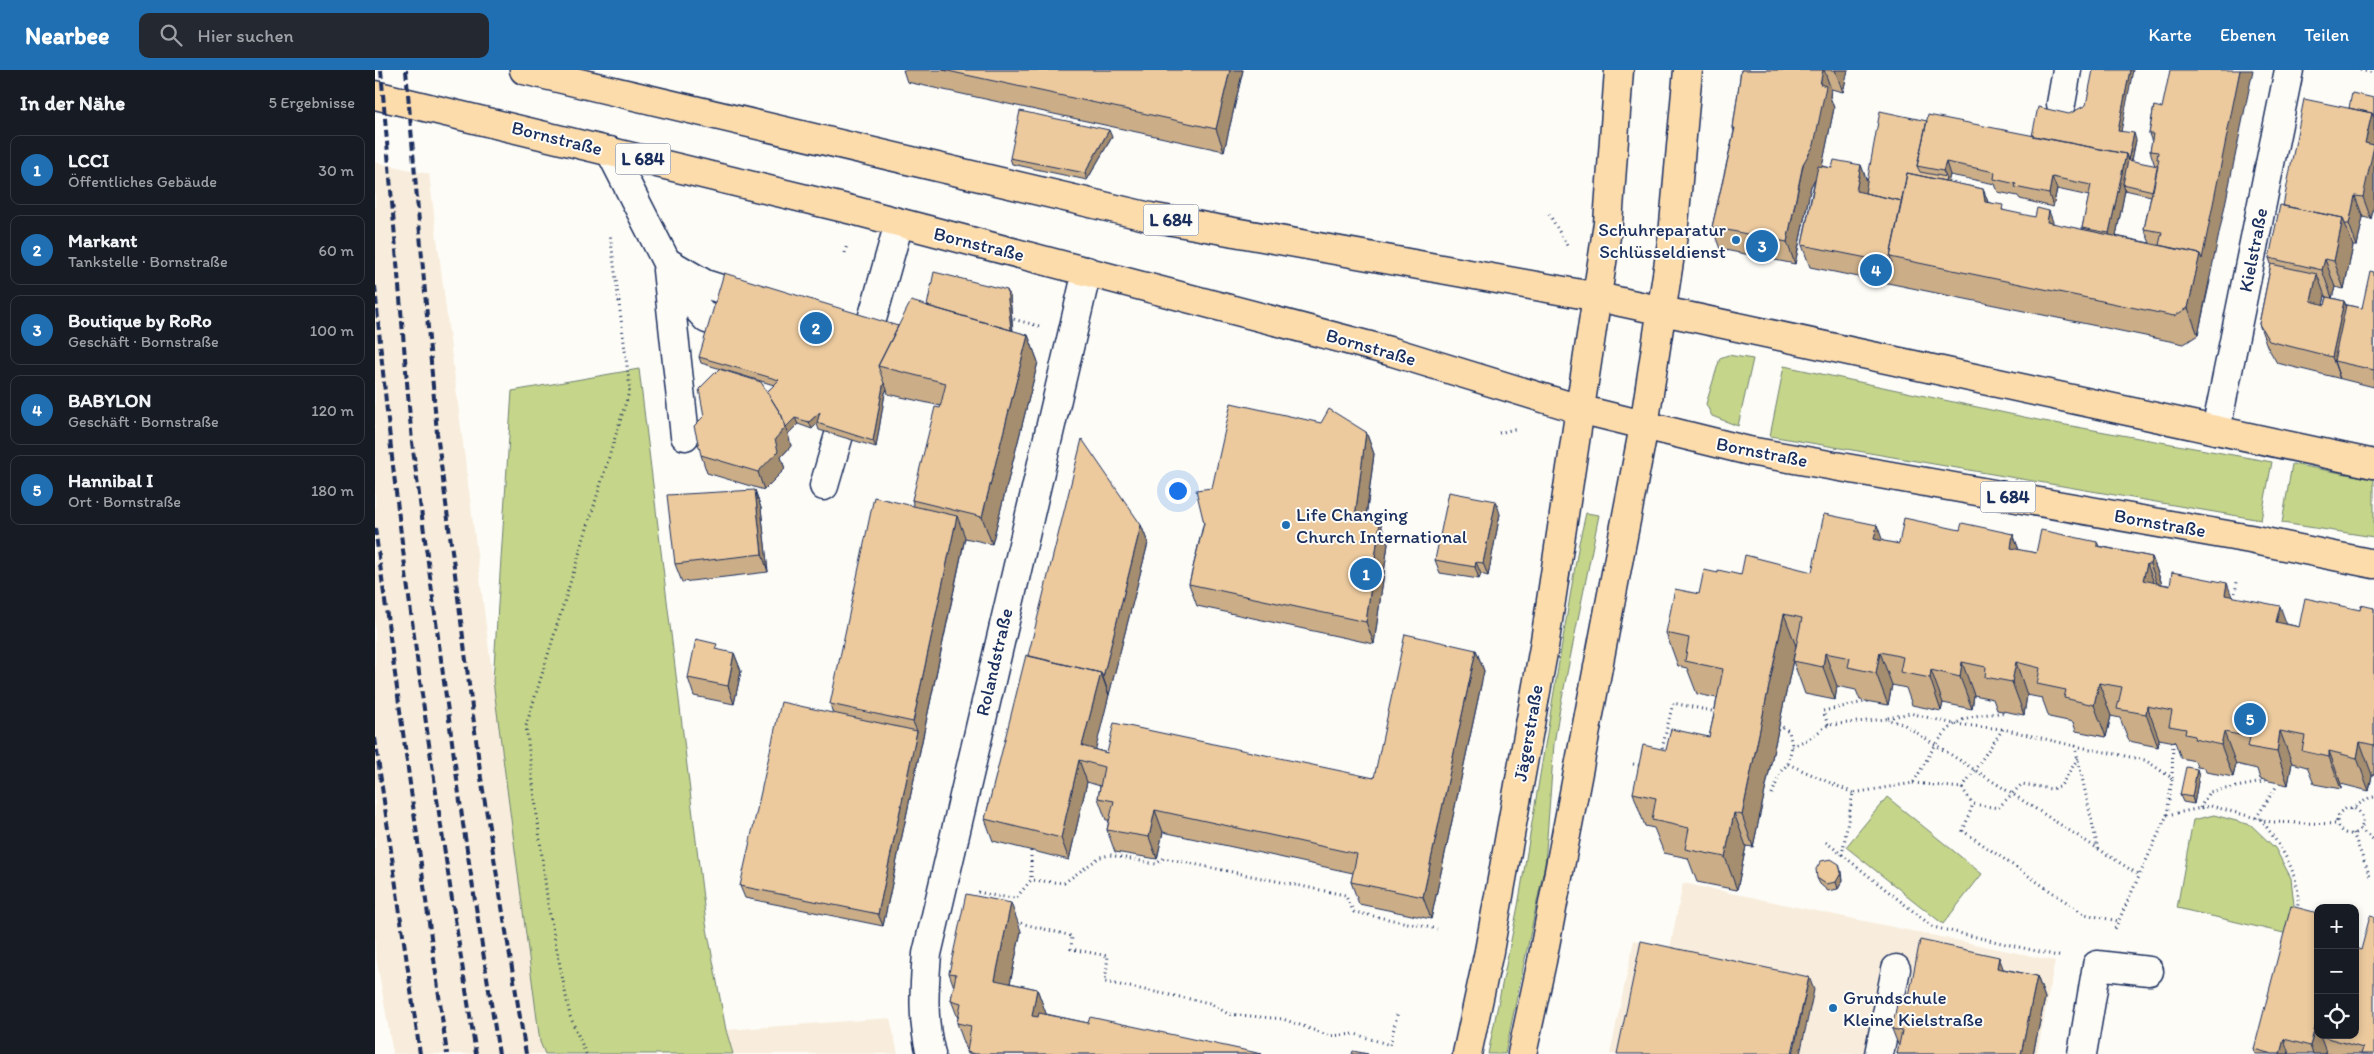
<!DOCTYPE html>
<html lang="de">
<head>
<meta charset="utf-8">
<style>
	body { margin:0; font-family:Itim,sans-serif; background:#242831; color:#f1f3f6 }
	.controls { position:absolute; right:15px; bottom:15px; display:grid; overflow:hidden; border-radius:10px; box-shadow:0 2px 8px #0003 }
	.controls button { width:45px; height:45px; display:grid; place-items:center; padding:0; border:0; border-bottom:1px solid #363941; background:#171b24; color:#f1f3f6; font:25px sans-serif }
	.you { position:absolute; left:802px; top:420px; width:18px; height:18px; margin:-12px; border:4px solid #fff; border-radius:50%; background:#1a73e8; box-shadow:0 0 0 8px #1a73e833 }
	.badge { display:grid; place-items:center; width:32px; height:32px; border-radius:50%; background:#1f6fb2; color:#fff; font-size:16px; font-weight:700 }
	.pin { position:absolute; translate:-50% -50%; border:2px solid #fff; box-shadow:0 1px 5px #0006 }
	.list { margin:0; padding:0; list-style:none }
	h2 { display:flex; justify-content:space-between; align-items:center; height:65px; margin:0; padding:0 20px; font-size:21px }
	h2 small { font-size:16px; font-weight:400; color:#9ea1a6 }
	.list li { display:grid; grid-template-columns:32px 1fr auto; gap:15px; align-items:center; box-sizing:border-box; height:70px; margin:0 10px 10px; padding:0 10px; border:1px solid #363941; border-radius:10px }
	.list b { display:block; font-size:19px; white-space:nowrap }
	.list p { margin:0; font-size:16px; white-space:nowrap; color:#9ea1a6 }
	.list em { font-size:16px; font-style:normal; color:#9ea1a6 }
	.icon { flex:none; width:28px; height:28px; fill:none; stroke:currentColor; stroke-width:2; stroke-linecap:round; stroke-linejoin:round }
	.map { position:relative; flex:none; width:1999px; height:984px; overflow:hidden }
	header { display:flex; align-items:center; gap:30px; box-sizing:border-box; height:70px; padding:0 25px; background:#1f6fb2; color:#fff }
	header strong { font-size:24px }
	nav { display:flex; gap:28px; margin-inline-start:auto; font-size:18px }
	.search { width:350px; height:45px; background:#242831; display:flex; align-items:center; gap:12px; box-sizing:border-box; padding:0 18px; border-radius:10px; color:#9ea1a6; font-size:19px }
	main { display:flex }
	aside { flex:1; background:#171b24 }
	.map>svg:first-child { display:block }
	.built { fill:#f8eddc }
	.green { fill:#c5d589; stroke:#708274 }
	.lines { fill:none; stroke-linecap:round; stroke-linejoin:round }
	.minor-casing { stroke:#1b2f5e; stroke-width:31 }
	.major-casing { stroke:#1b2f5e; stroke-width:31 }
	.path { stroke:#1b2f5e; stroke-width:3; stroke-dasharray:1 4; stroke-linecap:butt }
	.minor { stroke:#fdfcf7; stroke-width:28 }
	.major { stroke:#fddcac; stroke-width:28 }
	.rail { stroke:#1b2f5e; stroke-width:4; stroke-dasharray:8 4; stroke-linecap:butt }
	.wall { fill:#cbae88; stroke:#1b2f5e; fill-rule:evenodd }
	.shaded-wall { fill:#a58d6f; stroke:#1b2f5e }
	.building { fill:#ecca9e; stroke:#1b2f5e }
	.poi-dot { fill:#1f6fb2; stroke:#fdfcf7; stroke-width:2 }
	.labels { text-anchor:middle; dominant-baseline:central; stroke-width:4; stroke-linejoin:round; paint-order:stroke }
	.shield { fill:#fdfcf7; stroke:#5f6c8c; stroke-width:1 }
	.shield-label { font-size:18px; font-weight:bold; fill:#1b2f5e }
	.street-label { font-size:19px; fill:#1b2f5e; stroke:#fdfcf7 }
	.poi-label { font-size:19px; fill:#1b2f5e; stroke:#fdfcf7; text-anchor:start }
</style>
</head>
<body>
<header>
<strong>Nearbee</strong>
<div class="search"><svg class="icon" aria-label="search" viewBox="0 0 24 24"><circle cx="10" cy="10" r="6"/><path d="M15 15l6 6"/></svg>Hier suchen</div>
<nav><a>Karte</a><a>Ebenen</a><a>Teilen</a></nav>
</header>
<main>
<aside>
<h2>In der Nähe<small>5 Ergebnisse</small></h2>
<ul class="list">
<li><span class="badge">1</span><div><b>LCCI</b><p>Öffentliches Gebäude</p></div><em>30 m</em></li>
<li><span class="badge">2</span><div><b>Markant</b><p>Tankstelle · Bornstraße</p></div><em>60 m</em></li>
<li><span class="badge">3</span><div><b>Boutique by RoRo</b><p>Geschäft · Bornstraße</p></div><em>100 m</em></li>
<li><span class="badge">4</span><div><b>BABYLON</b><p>Geschäft · Bornstraße</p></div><em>120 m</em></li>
<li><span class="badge">5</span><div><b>Hannibal I</b><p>Ort · Bornstraße</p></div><em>180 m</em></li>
</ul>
</aside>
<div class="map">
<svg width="1999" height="984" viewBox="0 0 1999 984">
	<rect width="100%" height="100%" fill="#fdfcf7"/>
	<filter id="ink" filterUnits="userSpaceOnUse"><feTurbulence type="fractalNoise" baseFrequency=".02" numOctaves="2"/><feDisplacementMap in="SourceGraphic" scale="10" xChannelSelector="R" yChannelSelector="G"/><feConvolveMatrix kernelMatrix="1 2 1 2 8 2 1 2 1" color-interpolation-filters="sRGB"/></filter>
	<g filter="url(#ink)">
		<path class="built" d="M0 92 54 104 118 611 165 972 170 984H18L0 881Z
			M1308 813 1680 891 1662 984H1235L1259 870 1295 878Z
			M515 948 523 984H358L351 960Z"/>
		<path class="green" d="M1353 285 1378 289 1363 356 1337 346 1331 334 1345 288Z
			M1409 296 1663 350 1897 392 1886 450 1395 366Z
			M264 299 331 853 351 960 358 984H170L165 972 118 611 137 321Z
			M1917 394 1999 409V467L1907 453Z
			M1211 443 1224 445 1184 643 1179 674 1170 794 1130 984H1113L1143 836 1204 473Z
			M1512 727 1607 804 1568 854 1471 777Z
			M1839 745 1876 755 1900 778 1916 808 1919 835 1913 864 1802 838 1818 750Z"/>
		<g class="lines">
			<g class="minor-casing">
				<path id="minor" d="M1686 34 1692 0
					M235 81 291 191 312 227 332 249 370 260
					M292 192 330 214 381 230
					M292 200 310 366
					M487 285 524 153
					M1841 360 1914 0
					M449 416 474 331
					M556 984C547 950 549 919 552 884L712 201
					M1504 984 1521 899
					M1707 984 1722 895 1774 901"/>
			</g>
			<g class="major-casing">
				<path id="major" d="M149 0 775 147 1223 227 1999 394
					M0 25 477 140 1018 282 1204 339 1374 381 1875 469 1999 494
					M1092 984 1114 881 1169 577 1233 153 1244 0
					M1147 984 1167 891 1269 356 1298 165 1313 0"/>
			</g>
			<path class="path" d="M1985 0 1999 3
				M1174 144 1193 177
				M470 183 472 174
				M634 248 664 256
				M1124 363 1143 358
				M1859 528 1862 512
				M1513 648 1535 643 1579 654 1627 659
				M1453 655 1448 641 1494 631
				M1417 676 1434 669 1453 655 1511 649 1528 654 1764 805
				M1700 676 1770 690 1797 708 1792 745 1739 861
				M1286 683 1298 633 1342 642
				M1703 688 1685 717 1676 719 1647 714 1623 738 1598 734 1588 761 1709 844 1743 851
				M1258 694 1267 696
				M1413 694 1478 723
				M1797 708 1798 672
				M1538 713 1587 718 1628 659 1700 676 1723 779
				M1587 718 1598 734
				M1397 724 1406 701 1413 694 1417 676 1414 661 1404 655
				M1825 738 1834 722 1893 711
				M1962 751a13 13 0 1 1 26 0a13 13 0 1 1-26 0Z
				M1976 739 1994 728 1999 727
				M1792 745 1836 736 1896 752 1962 754
				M1881 748 1901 717
				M1886 749C1904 775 1929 807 1922 840
				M1985 759 1999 770
				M1978 763 1996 809
				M1451 772 1558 857 1687 887
				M656 781V810
				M1467 785 1478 723 1538 713C1553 690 1566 654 1596 647 1607 644 1620 644 1631 642
				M603 822 621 826 641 828 656 810 689 813 725 787 735 785 781 794 789 788 970 825 979 842 1062 859
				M641 852 697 866 696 879 733 886 730 912 835 933 853 944 908 949 955 966 980 964 1015 975 1023 941
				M211 984 195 946 173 835 151 656 255 319 235 163"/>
			<use href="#minor" class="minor"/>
			<use href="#major" class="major"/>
			<path class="rail" d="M6 0 37 372 88 754 124 984
				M31 0 62 363 106 708 151 984
				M0 216C22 473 61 729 101 984
				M0 458 72 984
				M0 668 45 984"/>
		</g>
		<path class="wall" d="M528 0H868L849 81 532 12Z
			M1366 0H1473L1468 22 1456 19 1455 27 1459 38 1447 96 1457 98 1486 95 1492 112 1552 51 1657 66 1746 61 1761 70 1757 91 1780 96 1775 81 1777 72 1774 64 1779 36 1835 211 1823 265 1809 274 1435 197 1427 175 1440 108 1436 116 1420 194 1345 179 1337 157 1359 61 1358 58ZM1575 105 1620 114 1623 122 1643 126 1645 129 1678 137 1682 119 1714 126 1707 158 1708 160 1679 154 1630 141 1613 132 1608 119 1573 112ZM1750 120 1776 126 1769 159 1775 173 1741 166Z
			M1999 28V136L1996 149 1988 147 1982 176H1978L1969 219 1960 217 1957 228 1969 231 1971 235 1987 238 1999 202V317L1902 293 1892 276 1884 254 1896 194 1894 188 1908 136 1974 38ZM1950 226 1952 227 1950 235 1948 234Z
			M737 67 712 110 637 94 635 88Z
			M635 226 638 261 653 265 663 292 617 474 590 468 508 856 370 828 365 816 458 644 455 634 539 436 537 430 566 336 513 324 512 319 510 323 501 377 444 360 442 354 437 359 423 354 413 364 416 376 406 387 410 399 389 420 332 403 326 385 399 315 326 293 324 287 523 256 552 236Z
			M991 362 999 384 991 449 1005 452 1013 474 999 574 822 536 814 514 837 418Z
			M380 420 386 438 393 502 307 512 300 494Z
			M1125 444 1113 506 1106 504 1104 509 1065 503 1060 490Z
			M766 455 773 473 720 679 732 683 999 708 1101 580 1109 601 1056 849 984 834 976 812 978 803 788 762 782 789 740 782 732 760 734 750H731L723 728 725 716 712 712 694 790 618 771 610 749 653 586Z
			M1502 455 1507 471 1524 474 1585 460 1638 464 1644 480 1661 483 1722 472 1724 476 1777 487 1787 514 1857 526 1912 554 1924 557 1985 540 1999 538V705H1997L1994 721 1966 714V719L1939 714 1932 697 1917 693 1913 715 1885 709 1882 699 1861 694 1858 707 1831 702 1830 698 1822 697 1820 691 1806 688 1800 672 1784 669 1783 677 1754 671 1745 648 1736 646 1731 667 1701 661 1698 652 1674 647 1667 628 1652 625 1649 645 1622 640 1618 629 1599 625 1597 639 1568 633 1566 641 1537 635 1531 618 1517 615 1513 635 1485 630 1481 620 1462 616 1460 630 1430 624 1418 591 1421 576 1378 777 1371 776 1362 820 1322 812 1313 788 1289 783 1279 758 1270 756 1258 723 1291 680 1334 667 1338 649 1342 628 1322 624 1312 598 1303 596 1291 563 1343 503 1366 505 1437 502Z
			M359 583 366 601 359 634 319 626 313 608Z
			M1822 699 1824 706 1819 734 1808 732 1805 725Z
			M1467 801 1468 810 1463 819 1453 821 1445 814 1442 808Z
			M1943 843V965H1980L1999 984H1952L1951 982 1950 984H1880L1879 979Z
			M646 861 635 913 662 919 671 944 713 953 887 984H593L592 981 582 953 583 948 576 930 579 917 574 903Z
			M1629 899 1662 906 1670 928 1658 984H1522L1524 977 1517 959 1534 926Z"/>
		<path class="shaded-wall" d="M855 0H868L849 81 841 59Z
			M1448 0H1449L1456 19 1455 27 1459 38 1447 97 1436 116 1420 194 1412 172Z
			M1460 0H1473L1468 22Z
			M1755 0H1758L1745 67 1743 61Z
			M1865 0H1878L1823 265 1813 238Z
			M1997 43 1999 48V136L1996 149 1988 127 1990 73Z
			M734 60 737 67 712 110 710 103Z
			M1759 63 1761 70 1755 97 1753 90Z
			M1751 84 1755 97 1748 114 1750 120 1739 176 1734 163Z
			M1571 92 1575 105 1573 113 1566 130 1571 107 1568 101Z
			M1486 95 1494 117 1490 137 1481 121Z
			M1677 107 1682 119 1678 137 1674 124Z
			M1608 119 1618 146 1610 132Z
			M1980 126 1988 147 1982 176 1974 154Z
			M1674 141 1684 168 1672 152Z
			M1968 148 1978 176 1969 219 1959 191Z
			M1950 189 1960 217 1957 228 1947 200Z
			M1942 204 1950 226 1944 253 1936 231Z
			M632 220 635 226 639 280 637 274Z
			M1969 231 1977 253 1959 291 1965 309 1957 287Z
			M653 265 663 292 617 474 607 447Z
			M509 313 512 319 510 323 501 377 498 371 508 316Z
			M445 342 447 349 437 359 434 352Z
			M407 346 413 364 416 376 406 387 410 399 389 420 383 402 400 369Z
			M420 348 423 354 413 364 411 357Z
			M991 362 999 384 988 469 980 447Z
			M380 420 386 438 393 502 387 484Z
			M1121 431 1125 444 1113 506 1108 493Z
			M582 446 590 467 508 856 503 844 542 661 538 652Z
			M1005 452 1013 474 999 574 991 552Z
			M766 455 773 473 734 625 728 607Z
			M1502 455 1514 488 1499 469Z
			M1638 464 1650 496 1636 478Z
			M1777 487 1789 520 1787 527 1775 494Z
			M1101 492 1106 504 1104 509 1100 497Z
			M1772 494 1784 526 1768 510Z
			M1852 513 1864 546 1850 525Z
			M1905 536 1917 569 1901 552Z
			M1409 544 1421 576 1378 777 1367 745Z
			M1101 580 1109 601 1056 849 1048 827Z
			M1505 582 1517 615 1513 635 1501 603Z
			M359 583 366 601 359 634 353 616Z
			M1450 583 1462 616 1460 630 1448 597Z
			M1587 592 1599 625 1597 639 1585 607Z
			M1641 592 1652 625 1649 645 1637 612Z
			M1556 600 1568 633 1566 641 1555 608Z
			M726 603 734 625 717 694 707 676Z
			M1724 613 1736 646 1731 667 1719 635Z
			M1772 636 1784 669 1783 677 1771 644Z
			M1905 661 1917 693 1913 715 1902 682Z
			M1849 662 1861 694 1858 707 1846 675Z
			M1985 672 1997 705 1994 721 1982 688Z
			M1954 681 1966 714V719L1954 687Z
			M704 690 712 712 694 790 686 768Z
			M1822 699 1824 706 1819 734 1817 727Z
			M780 740 788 762 782 789 774 767Z
			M1359 743 1371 776 1362 820 1350 787Z
			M1464 794 1468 810 1463 819 1461 812Z
			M636 833 646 861 630 937 620 910Z
			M1624 887 1632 909 1622 898Z
			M1662 906 1670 928 1658 984H1646Z
			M1434 907 1439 920 1425 984H1418Z
			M662 919 672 946 667 974 657 946Z
			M1942 950 1943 953V965H1947L1945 966 1951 982 1950 984H1938L1935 976Z
			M1909 969 1914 984H1905Z"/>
		<path class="building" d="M568 0H855L841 59Z
			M1366 0H1448L1445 14 1451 16 1439 75 1428 94 1412 172 1337 157 1360 58H1358Z
			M1718 0H1755L1743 61 1759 63 1753 90 1751 84 1657 66 1663 37 1694 44 1711 35Z
			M1795 0H1865L1827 189 1825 184 1784 175 1787 162 1769 159 1784 89H1782L1783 82 1775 81 1778 64H1774L1779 36 1787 38Z
			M1977 23 1999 28V46L1997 43 1974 38Z
			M1929 29 1997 43 1990 73 1999 75V76L1988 127 1980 126 1974 154H1970L1968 148 1908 136Z
			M645 41 734 60 710 103 635 88Z
			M1505 41 1552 51 1542 96 1545 102 1571 107 1570 111 1532 103 1527 131 1490 123Z
			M1553 45 1751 84 1734 163 1707 158 1716 115 1677 107 1674 124 1640 117 1641 114 1619 109 1620 102 1571 92 1568 101 1542 96Z
			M1459 90 1486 95 1481 121 1527 131 1515 187 1517 193 1427 175 1443 96 1457 98Z
			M1753 90 1783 96 1778 121 1748 114Z
			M1532 103 1608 119 1610 132 1628 135 1627 140 1660 147 1662 138 1674 141 1672 152 1825 184 1813 238 1799 246 1515 187Z
			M1905 135 1968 148 1959 191 1950 189 1947 200 1894 188Z
			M1896 194 1942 204 1936 231 1950 235 1952 227 1969 231 1957 287 1894 271 1884 254Z
			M1995 201 1999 202V300L1959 291 1971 235 1987 238Z
			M559 202 632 220 636 260 552 236Z
			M349 203 523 256 503 296 509 313 508 316 498 371 442 353 445 342 434 352 420 348 411 357 407 346 392 322 404 310 324 287Z
			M536 231 653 265 607 447 537 430 560 337 565 338 571 313 503 296Z
			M344 299 386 312 407 346 410 358 400 369 403 381 383 402 326 385 319 356 329 346 324 319Z
			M856 333 946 353 954 339 991 362 980 447 1005 452 991 552 814 514 829 453 821 420 837 418Z
			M707 369 766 455 728 607 726 603 653 586Z
			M380 420 387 484 300 494 292 425Z
			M1074 422 1121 431 1108 493 1101 492 1100 497 1060 490Z
			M499 427 582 446 538 652 455 634Z
			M1449 444 1502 455 1499 469 1524 474 1529 448 1585 460 1587 453 1638 464 1636 478 1661 483 1666 460 1722 472V476L1777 487 1775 494H1772L1768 510 1795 516 1797 502 1852 513 1850 525 1905 536 1901 552 1924 557 1930 528 1985 540 1986 535 1999 538V675L1985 672 1982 688 1954 681V687L1927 681 1930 666 1905 661 1902 682 1873 677 1875 667 1849 662 1846 675 1819 669 1820 666 1810 664 1811 659 1794 656 1797 641 1772 636 1771 644 1742 639 1747 617 1724 613 1719 635 1689 628 1691 620 1662 614 1665 598 1641 592 1637 612 1610 607 1611 597 1587 592 1585 607 1556 600 1555 608 1525 602 1528 587 1505 582 1501 603 1473 597 1475 588 1450 583 1448 597 1418 591 1427 548 1409 544 1367 745 1359 743 1350 787 1310 779 1314 758 1277 750 1281 728 1258 723 1268 675 1291 680 1296 659 1334 667 1338 649 1348 599 1310 591 1314 568 1291 563 1300 519 1324 524 1329 500 1343 503V500L1366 505 1370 485 1437 502Z
			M1030 564 1101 580 1048 827 976 812 982 784 780 740 774 767 732 760 739 731 723 728 729 697 704 690 686 768 610 749 651 585 726 603 707 676 732 683 739 653 999 708Z
			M321 569 342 574 340 579 359 583 353 616 313 608Z
			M406 632 542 661 503 844 365 816Z
			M1811 697 1822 699 1817 727 1805 725Z
			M1456 789 1464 794 1466 803 1461 812 1451 814 1442 808 1441 799 1446 791Z
			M591 824 636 833 620 910 662 919 657 946 663 947 664 943 713 953 715 947 887 984H600L592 982 596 956 582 953 586 933 576 930 581 904 574 903Z
			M1916 836 1943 843V950H1942L1935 976 1909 969 1905 984H1897L1879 979Z
			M1995 846 1999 847V984H1986L1988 978 1945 966 1946 965H1980V878L1986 880Z
			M1545 870 1624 887 1622 898 1662 906 1646 984H1522L1527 961 1517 959 1524 924 1534 926Z
			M1266 871 1434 907 1417 983 1412 984H1242Z
			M978 981 993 984H977Z"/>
	</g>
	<g class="poi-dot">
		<circle cx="1361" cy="170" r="5"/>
		<circle cx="911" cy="455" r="5"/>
		<circle cx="1458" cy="938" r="5"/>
	</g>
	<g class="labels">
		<g class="shield">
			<rect x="240.5" y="73.5" width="55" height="31" rx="4"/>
			<rect x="768.5" y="134.5" width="55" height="31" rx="4"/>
			<rect x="1605.5" y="411.5" width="55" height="31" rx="4"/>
		</g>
		<g class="shield-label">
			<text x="268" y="89">L 684</text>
			<text x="796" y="150">L 684</text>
			<text x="1633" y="427">L 684</text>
		</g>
		<g class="street-label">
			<text transform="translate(182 68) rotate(14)">Bornstraße</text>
			<text transform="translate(604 174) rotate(14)">Bornstraße</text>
			<text transform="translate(1878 180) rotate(-79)">Kielstraße</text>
			<text transform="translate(996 277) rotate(16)">Bornstraße</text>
			<text transform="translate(1387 382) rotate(11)">Bornstraße</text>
			<text transform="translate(1785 453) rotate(10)">Bornstraße</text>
			<text transform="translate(619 592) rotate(-77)">Rolandstraße</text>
			<text transform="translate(1153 663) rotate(-80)">Jägerstraße</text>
		</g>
		<g class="poi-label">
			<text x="1351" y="159" text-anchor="end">Schuhreparatur<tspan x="1351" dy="22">Schlüsseldienst</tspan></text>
			<text x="921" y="444">Life Changing<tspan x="921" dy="22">Church International</tspan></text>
			<text x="1468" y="927">Grundschule<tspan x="1468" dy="22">Kleine Kielstraße</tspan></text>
		</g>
	</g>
</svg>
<div class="controls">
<button>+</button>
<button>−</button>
<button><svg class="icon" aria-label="locate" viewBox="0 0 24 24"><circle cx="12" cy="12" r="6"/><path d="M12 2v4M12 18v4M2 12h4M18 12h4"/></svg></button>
</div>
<div class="you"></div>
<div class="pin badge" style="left:991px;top:504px">1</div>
<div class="pin badge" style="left:441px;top:258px">2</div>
<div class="pin badge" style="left:1387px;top:176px">3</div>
<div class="pin badge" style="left:1501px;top:200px">4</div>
<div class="pin badge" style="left:1875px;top:649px">5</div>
</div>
</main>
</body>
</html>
